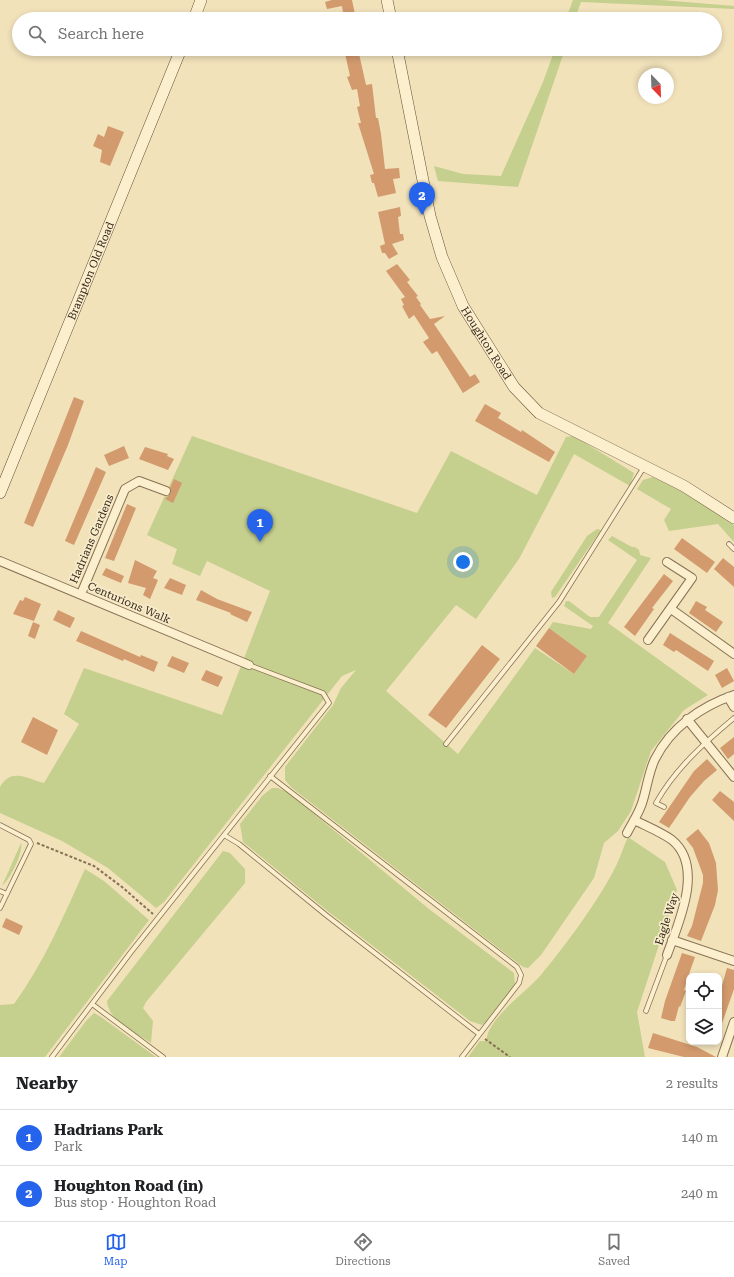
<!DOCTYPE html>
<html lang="en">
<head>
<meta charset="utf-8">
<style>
	body { margin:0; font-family:"Roboto Serif",serif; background:#f6f6f6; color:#202124 }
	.controls { position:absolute; right:12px; bottom:12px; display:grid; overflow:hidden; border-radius:8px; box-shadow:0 2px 6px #0003 }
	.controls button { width:36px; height:36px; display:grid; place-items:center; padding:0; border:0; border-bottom:1px solid #e0e0e0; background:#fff; color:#202124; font:20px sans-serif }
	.compass { position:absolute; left:638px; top:68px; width:36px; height:36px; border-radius:50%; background:#fff; box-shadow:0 2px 6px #0003; rotate:157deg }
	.you { position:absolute; left:463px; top:562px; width:14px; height:14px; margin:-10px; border:3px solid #fff; border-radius:50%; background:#1a73e8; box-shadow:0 0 0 6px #1a73e833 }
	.badge { display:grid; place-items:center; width:26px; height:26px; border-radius:50%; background:#2563eb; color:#fff; font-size:13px; font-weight:700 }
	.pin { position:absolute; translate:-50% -33px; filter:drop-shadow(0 1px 2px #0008) }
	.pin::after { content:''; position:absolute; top:21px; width:14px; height:12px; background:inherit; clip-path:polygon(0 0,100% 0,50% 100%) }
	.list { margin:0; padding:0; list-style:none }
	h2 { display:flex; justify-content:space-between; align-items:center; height:52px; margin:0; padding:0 16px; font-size:17px }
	h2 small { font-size:13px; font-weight:400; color:#757577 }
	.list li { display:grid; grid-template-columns:26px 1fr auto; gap:12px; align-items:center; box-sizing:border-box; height:56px; padding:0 16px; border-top:1px solid #e0e0e0 }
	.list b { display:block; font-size:15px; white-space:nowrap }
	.list p { margin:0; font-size:13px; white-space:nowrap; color:#757577 }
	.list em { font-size:13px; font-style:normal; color:#757577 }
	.icon { flex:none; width:22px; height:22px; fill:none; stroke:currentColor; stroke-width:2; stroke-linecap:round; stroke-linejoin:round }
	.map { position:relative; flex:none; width:734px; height:1057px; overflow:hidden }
	.search { position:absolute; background:#fff; box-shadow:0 2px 6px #0003; left:12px; right:12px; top:12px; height:44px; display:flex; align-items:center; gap:10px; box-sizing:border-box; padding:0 14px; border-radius:22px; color:#757577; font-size:15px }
	.sheet { height:164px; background:#fff }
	nav { display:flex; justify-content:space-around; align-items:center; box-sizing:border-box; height:56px; border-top:1px solid #e0e0e0; background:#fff; font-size:11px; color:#757577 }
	nav a { display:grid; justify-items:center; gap:2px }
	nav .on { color:#2563eb }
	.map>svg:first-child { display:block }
	.green { fill:#c5cf8e }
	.building { fill:#d29a6d }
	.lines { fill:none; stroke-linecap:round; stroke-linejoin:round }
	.lane-casing { stroke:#887154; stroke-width:5.5 }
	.street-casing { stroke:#887154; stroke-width:10 }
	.secondary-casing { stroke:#6a5237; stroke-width:12 }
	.path { stroke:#887154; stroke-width:2; stroke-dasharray:3 2; stroke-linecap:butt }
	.lane { stroke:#fbefce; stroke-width:4 }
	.street { stroke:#fbefce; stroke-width:8 }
	.secondary { stroke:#fbefce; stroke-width:11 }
	.labels { text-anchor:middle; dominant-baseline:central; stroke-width:3.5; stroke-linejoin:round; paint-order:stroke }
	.street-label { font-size:11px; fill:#36281a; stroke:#f8ecca }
</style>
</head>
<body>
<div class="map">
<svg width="734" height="1057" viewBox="0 0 734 1057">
	<rect width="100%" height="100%" fill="#f1e2ba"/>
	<path class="green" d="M573 0H661L734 6V9L581 2 575 19H566Z
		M555 49H565L518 187 438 181 434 166 463 174 501 176 543 82Z
		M192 436 417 513 451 451 537 495 566 437 574 436 634 473 630 486 574 454 519 559 476 619 456 605 386 691 458 754 535 648 574 674 587 656 549 628 553 622 591 629 593 626 564 606 566 601H569L590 617H599L637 560 608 540 612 536 632 547H635L639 550 640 555 651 558 608 623 708 695 684 710 651 751 631 811 618 831 604 843 594 878 541 955 528 968 523 967 292 788 285 780V767L333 705 341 688 356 670 342 676 164 902 156 908 108 868 62 841 0 813V787C11 767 28 779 44 783L79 724 64 714 84 668 222 715 270 591 207 561 200 576 172 564 177 549 147 535Z
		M653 477 702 499 734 525V542L718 524 669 531 664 520 671 509 637 489 643 480Z
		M597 529 601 530 555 597 552 598 551 592 587 536Z
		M272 788H278L289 793 429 909 514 973 515 985 486 1022 482 1025 470 1021 325 909 243 842 240 824 263 795Z
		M628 837 665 862 677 890 637 1012 645 1057H468L480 1041H486C489 1017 524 994 540 976 565 946 597 903 615 868 620 858 623 848 628 837Z
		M21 843C24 852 9 881 2 886Z
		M223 851 230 853 245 869V883L146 1002 143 1008 153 1021 151 1043C135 1032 109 1022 107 1001Z
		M85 869 104 881 149 920 45 1057H0V1005L14 1004C44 963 64 915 85 869Z
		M94 1013 101 1017 156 1057H59L86 1021Z"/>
	<path class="building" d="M332 0H352L356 19H344L342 6 327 9 325 2Z
		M344 49H358L366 85 372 84 376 118H378L381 134 385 169 399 168 400 178 393 179 396 193 378 197 374 183H372L370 175 374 174 358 123H361L357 107 360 106 357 89 352 90 347 77 350 76Z
		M108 126 124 132 110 166 100 162 102 150 93 146 98 134 104 137Z
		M400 207 401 216 398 217 400 234H403L404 240 392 244 398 254 389 259 385 253H382L380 246 385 244 378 212Z
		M397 264 410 280 407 282 418 296 416 297 421 304 420 305 430 319 445 316 434 324 470 377 475 374 480 382 463 393 437 351 432 354 423 342 429 338 414 315 409 319 402 306 404 305 401 299 405 297 386 271Z
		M74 397 84 401 68 445 33 527 24 523Z
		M485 404 501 413 498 418 521 432 522 430 555 452 549 462 475 421Z
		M124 446 129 458 109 466 104 455Z
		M145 447 168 454 167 456 174 459 168 470 139 459Z
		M96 467 106 472 74 545 65 541Z
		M174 479 182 483 173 503 165 499 171 493 170 488Z
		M127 504 136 508 114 561 105 558Z
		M682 538 715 562 707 573 674 549Z
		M723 558 734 567V587L714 569Z
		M135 560 157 571 153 578 158 580 150 599 143 595 146 588 128 583Z
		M106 568 124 576 121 583 102 575Z
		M664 574 673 581 652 608 654 609 635 636 624 627Z
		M170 578 186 585 182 595 164 588Z
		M201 590 217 599 252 612 247 622 230 614 231 613 196 600Z
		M25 597 41 604 34 621 13 614 20 600 23 601Z
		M696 601 707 607 705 610 723 622 716 632 689 613Z
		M58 610 75 618 70 628 53 620Z
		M33 622 40 625 35 639 28 636Z
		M549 628 587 656 574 674 536 646Z
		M81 631 140 657 141 655 158 662 154 672 124 659 123 661 76 641Z
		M670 633 714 661 708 671 676 650 674 652 663 645Z
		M482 645 500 659 446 728 428 715Z
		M172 656 189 663 184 673 167 666Z
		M727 668 734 681 722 688 715 675Z
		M206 670 223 677 218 687 201 680Z
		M33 717 58 730 47 755 21 742Z
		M734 737V754L728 759 720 748Z
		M707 759 717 770 704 781 690 797 669 828 659 822 694 771Z
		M720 791 734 802V821L712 800Z
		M698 829 709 843 716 863 718 890 715 905 701 941 687 936 692 926 703 883V875L693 848 686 839Z
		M6 918 23 926 19 935 2 927Z
		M682 953 695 957 689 974 684 990 686 991 680 1007 679 1006 675 1021H671L661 1018 665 1001Z
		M727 968 734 970V989L720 1029 719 988 721 989Z
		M653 1033 697 1047 716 1057H684L648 1048Z"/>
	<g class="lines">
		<g class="lane-casing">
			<path id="lane" d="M729 544 734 549
				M446 744 559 602 644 467
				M270 776 517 967 521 975 519 983 462 1057
				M664 807 656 803C675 769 704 743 734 718
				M0 825 29 840 31 844 0 908
				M224 835 239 844 326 915 479 1034
				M0 891 7 894
				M92 1004 163 1057
				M646 1011 667 955
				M52 1057 131 952 329 703 323 693 249 665"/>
		</g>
		<g class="street-casing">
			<path id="street" d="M0 561 249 665
				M81 594 125 489 139 481 166 491
				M671 609 734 654
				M648 640 692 578 667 562
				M728 697 734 707
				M687 719 734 777
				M634 820C646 826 661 832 672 840 705 867 678 924 667 955
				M627 833C632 823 640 812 643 800 647 787 649 771 655 759 671 727 702 706 734 695
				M672 940 734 961
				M722 1057 734 1022"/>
		</g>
		<g class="secondary-casing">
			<g id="secondary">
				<path d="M387 0 391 19"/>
				<path d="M194 19 201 0"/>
				<path id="s1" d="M397 49 430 216 442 257 463 306 514 387 539 413 684 486 734 518"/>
				<path id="s2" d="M0 493 181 49"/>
			</g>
		</g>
		<path class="path" d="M37 843 94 866 122 887 153 914
			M485 1039 510 1057"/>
		<use href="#lane" class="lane"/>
		<use href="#street" class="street"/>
		<use href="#secondary" class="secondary"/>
	</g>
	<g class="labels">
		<g class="street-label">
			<text stroke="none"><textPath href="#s2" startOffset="240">Brampton Old Road</textPath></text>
			<text stroke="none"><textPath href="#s1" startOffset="310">Houghton Road</textPath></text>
			<text transform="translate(92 539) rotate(-67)">Hadrians Gardens</text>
			<text transform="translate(129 603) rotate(23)">Centurions Walk</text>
			<text transform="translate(667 919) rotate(-72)">Eagle Way</text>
		</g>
	</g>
</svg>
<div class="controls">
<button><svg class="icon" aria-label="locate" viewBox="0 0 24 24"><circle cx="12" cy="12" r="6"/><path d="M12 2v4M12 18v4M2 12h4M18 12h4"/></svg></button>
<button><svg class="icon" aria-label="layers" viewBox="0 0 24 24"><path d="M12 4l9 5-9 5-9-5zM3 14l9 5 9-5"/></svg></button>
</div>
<svg class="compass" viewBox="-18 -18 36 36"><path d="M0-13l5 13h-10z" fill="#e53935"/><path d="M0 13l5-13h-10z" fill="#757577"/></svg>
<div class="you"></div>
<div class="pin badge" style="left:260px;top:542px">1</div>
<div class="pin badge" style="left:422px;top:215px">2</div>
<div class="search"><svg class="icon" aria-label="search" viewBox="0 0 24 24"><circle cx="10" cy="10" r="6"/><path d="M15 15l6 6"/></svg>Search here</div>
</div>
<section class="sheet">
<h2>Nearby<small>2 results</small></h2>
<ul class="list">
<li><span class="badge">1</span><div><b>Hadrians Park</b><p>Park</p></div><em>140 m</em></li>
<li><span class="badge">2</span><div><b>Houghton Road (in)</b><p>Bus stop · Houghton Road</p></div><em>240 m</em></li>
</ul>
</section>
<nav>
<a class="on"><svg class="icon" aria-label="map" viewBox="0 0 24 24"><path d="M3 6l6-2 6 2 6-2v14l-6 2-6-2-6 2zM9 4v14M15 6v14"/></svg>Map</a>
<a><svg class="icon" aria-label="directions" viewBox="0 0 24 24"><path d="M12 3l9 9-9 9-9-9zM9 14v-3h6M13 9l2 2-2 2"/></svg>Directions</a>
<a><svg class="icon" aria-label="saved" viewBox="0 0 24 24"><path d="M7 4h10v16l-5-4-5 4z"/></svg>Saved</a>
</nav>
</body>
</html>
